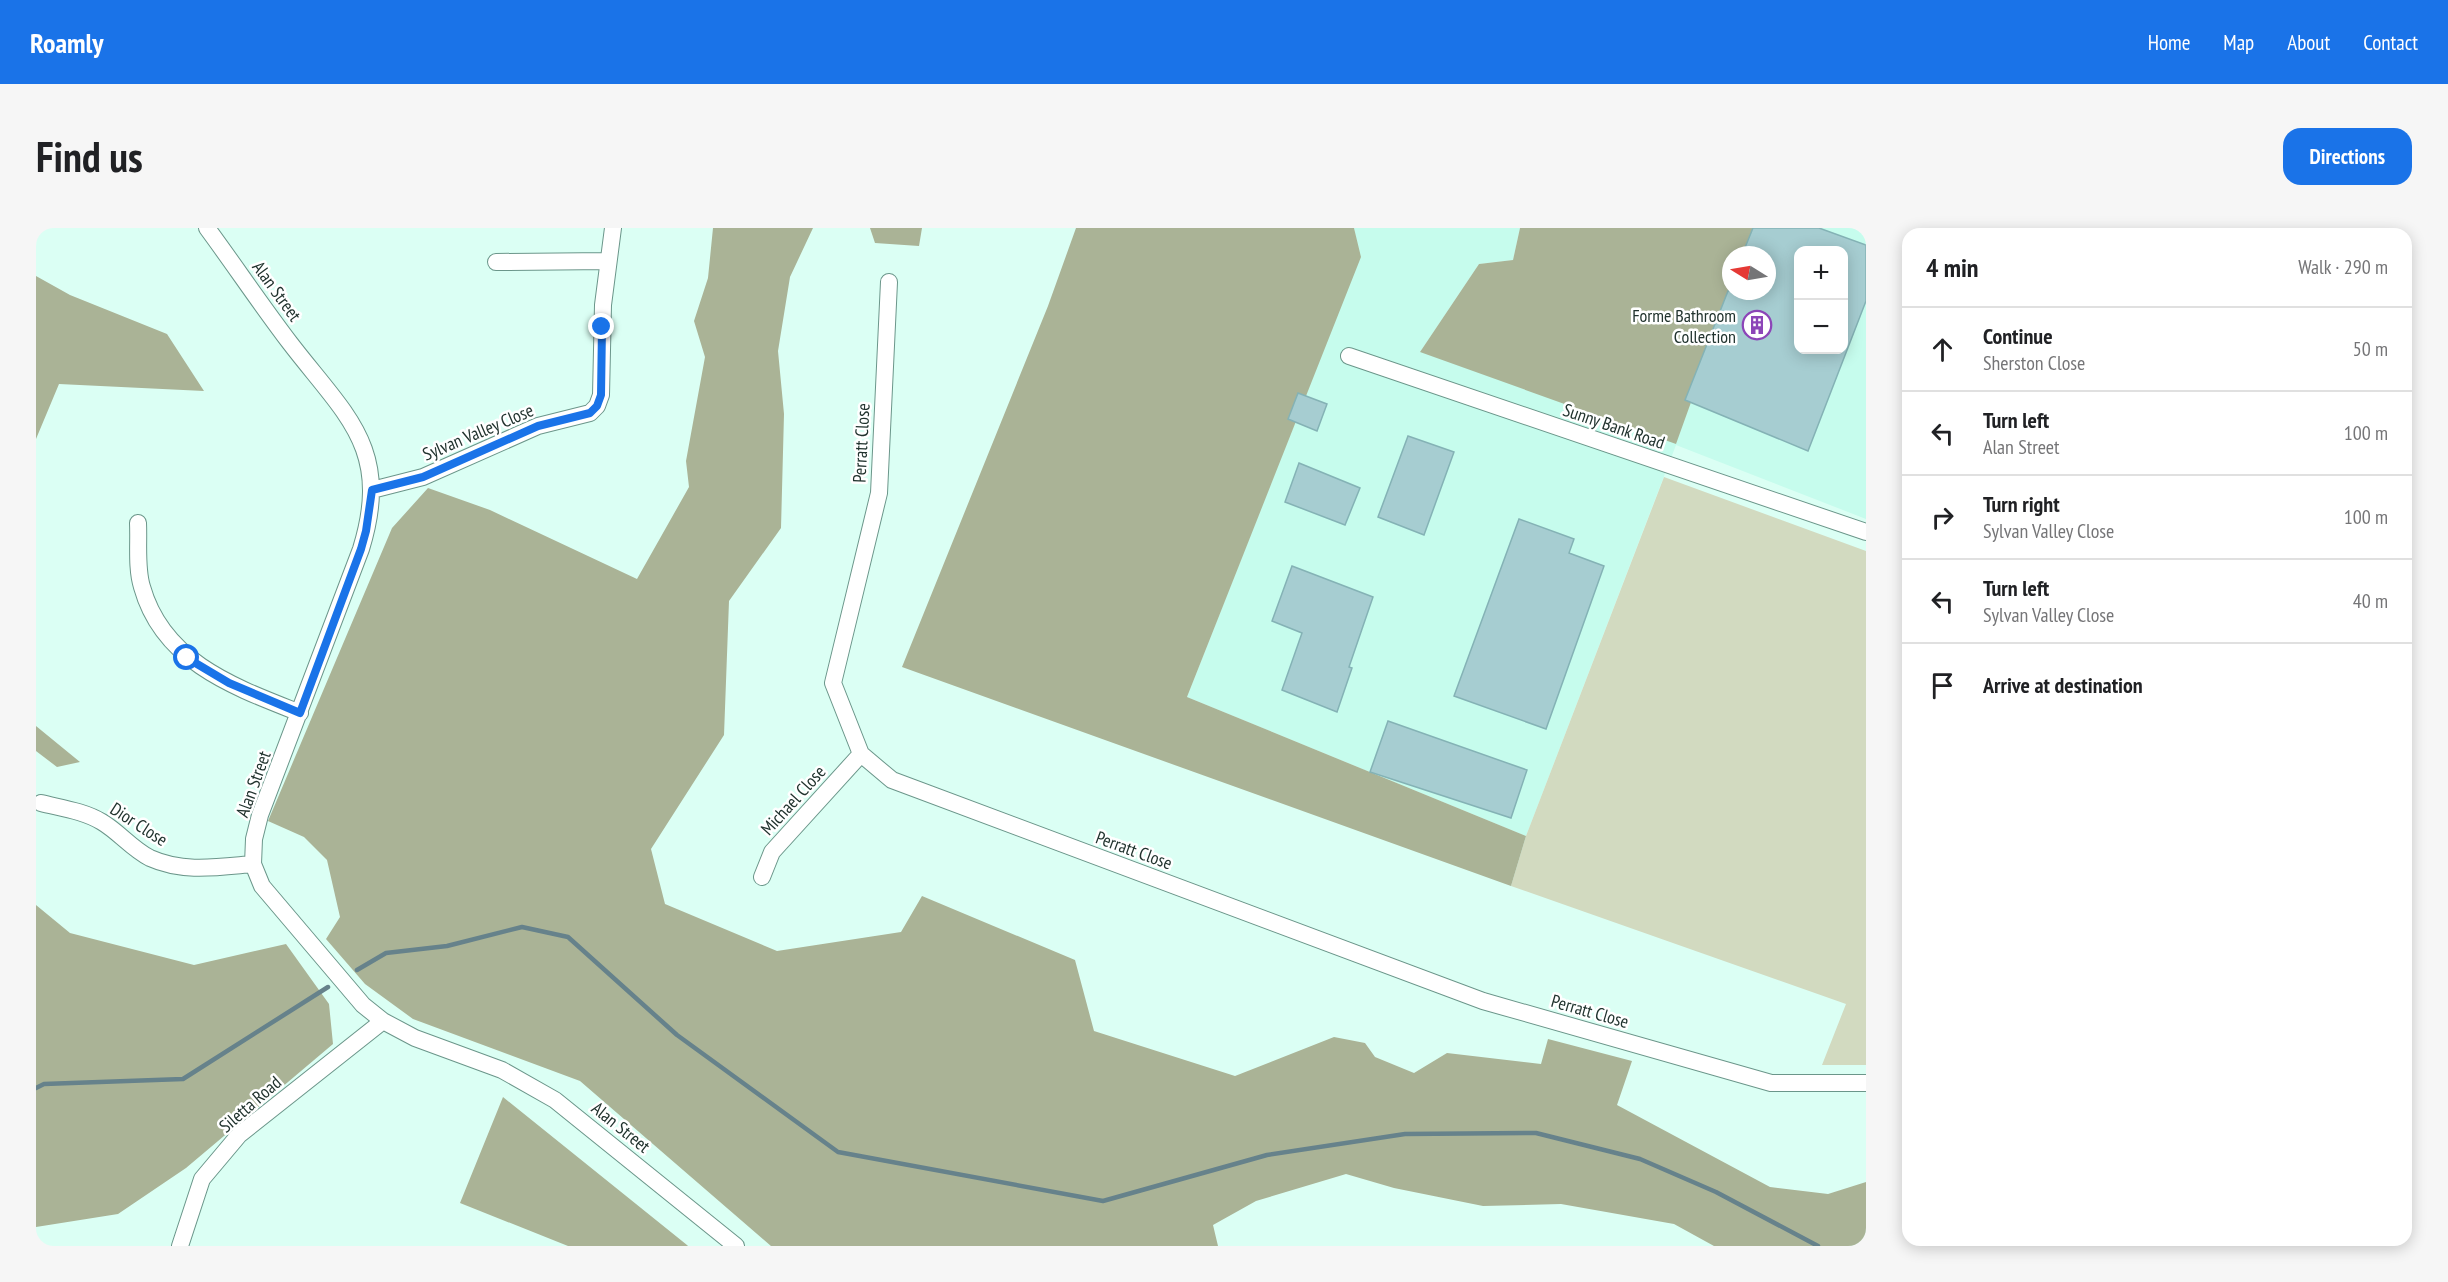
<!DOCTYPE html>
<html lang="en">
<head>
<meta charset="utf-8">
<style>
	body { margin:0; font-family:"PT Sans Narrow",sans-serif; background:#f6f6f6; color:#202124 }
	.controls { position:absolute; right:18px; top:18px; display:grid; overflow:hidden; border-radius:12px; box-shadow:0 3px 15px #0003 }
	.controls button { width:54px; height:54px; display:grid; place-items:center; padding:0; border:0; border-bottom:2px solid #e0e0e0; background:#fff; color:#202124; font:30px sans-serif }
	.compass { position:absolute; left:1686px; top:18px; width:54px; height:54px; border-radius:50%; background:#fff; box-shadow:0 3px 15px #0003; rotate:281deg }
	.stop { position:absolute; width:18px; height:18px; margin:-14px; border:4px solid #1a73e8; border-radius:50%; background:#fff }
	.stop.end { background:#1a73e8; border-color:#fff; box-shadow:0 2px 6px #0008 }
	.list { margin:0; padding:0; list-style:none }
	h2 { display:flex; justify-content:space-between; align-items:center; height:78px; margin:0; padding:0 24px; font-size:26px }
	h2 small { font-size:20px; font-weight:400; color:#757577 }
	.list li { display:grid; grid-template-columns:39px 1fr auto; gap:18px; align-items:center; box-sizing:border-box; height:84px; padding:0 24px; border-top:2px solid #e0e0e0 }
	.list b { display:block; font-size:22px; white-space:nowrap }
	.list p { margin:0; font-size:20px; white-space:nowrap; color:#757577 }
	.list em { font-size:20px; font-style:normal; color:#757577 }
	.icon { flex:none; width:33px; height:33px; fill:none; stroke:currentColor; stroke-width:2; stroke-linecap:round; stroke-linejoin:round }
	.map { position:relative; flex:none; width:1830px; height:1018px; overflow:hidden; border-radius:18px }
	header { display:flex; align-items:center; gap:36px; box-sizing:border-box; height:84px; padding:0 30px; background:#1a73e8; color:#fff }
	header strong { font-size:28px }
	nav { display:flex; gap:33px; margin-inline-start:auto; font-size:21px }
	.intro { display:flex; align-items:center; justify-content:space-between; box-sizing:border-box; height:144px; padding:0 36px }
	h1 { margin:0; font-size:42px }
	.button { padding:15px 27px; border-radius:18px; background:#1a73e8; color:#fff; font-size:21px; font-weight:700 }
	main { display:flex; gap:36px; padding:0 36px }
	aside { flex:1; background:#fff; border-radius:18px; box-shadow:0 3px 15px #0003 }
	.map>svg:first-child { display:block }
	.built { fill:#c6fced; fill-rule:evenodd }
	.green { fill:#d2dac0 }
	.forest { fill:#aab396 }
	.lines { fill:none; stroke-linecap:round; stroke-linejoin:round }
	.stream { stroke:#66828b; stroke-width:4.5 }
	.building { fill:#a6cdd1; stroke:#84b2b5; stroke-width:1.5; fill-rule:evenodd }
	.minor-casing { stroke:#6b968a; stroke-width:18 }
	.minor { stroke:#fff; stroke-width:16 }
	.route { stroke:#1a73e8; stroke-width:8 }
	.labels { text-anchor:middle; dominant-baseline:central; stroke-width:5; stroke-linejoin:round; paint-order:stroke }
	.street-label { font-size:18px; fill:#21332e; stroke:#fff }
	.poi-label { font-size:18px; fill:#21332e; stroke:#fff; text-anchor:end }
</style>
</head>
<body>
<header>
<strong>Roamly</strong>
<nav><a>Home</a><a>Map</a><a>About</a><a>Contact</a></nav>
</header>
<div class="intro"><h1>Find us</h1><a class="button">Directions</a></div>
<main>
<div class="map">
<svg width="1830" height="1018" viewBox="0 0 1830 1018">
	<rect width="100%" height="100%" fill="#dbfff4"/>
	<path class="built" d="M1318 0H1484L1477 32 1443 36 1384 124 1695 63H1731V27L1718 0H1830V291L1640 217 1490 608 1151 469 1324 29ZM1762 22H1808V122H1762Z"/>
	<path class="green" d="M1628 249 1830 323V837H1786L1810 776 1475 658 1490 608Z"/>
	<path class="forest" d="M677 0H777L754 49 742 123 748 186 745 300 693 373 688 507 615 621 629 676 741 723 865 704 886 668 1039 732 1058 803 1199 848 1298 809 1329 815 1339 829 1378 845 1411 825 1505 836 1512 811 1596 833 1581 877 1734 959 1792 966 1830 954V1018H1678L1638 996 1525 976 1447 978 1358 960 1310 946 1220 973 1177 997 1182 1018H735L544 853 377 791 329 756 290 711 304 689 291 632 268 609 232 593 356 300 392 260 454 282 601 351 653 259 650 233 669 129 658 93 672 50Z
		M834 0H886L883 18 839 15Z
		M1040 0H1318L1325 29 1151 469 1490 608 1475 658 866 439 1012 78Z
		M1484 0H1718L1708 27H1695V63L1640 216 1384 124 1443 36 1477 32Z
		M0 48 34 67 131 106 168 163 23 156 0 211Z
		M0 498 44 534 21 539 0 523Z
		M0 677 34 705 158 737 250 716 293 776 297 816 150 940 82 986 0 999Z
		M467 869 651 1017 652 1018H532L424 975Z"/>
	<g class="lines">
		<path class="stream" d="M321 742 350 725 411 718 486 699 532 709 641 807 802 924 1067 973 1231 927 1369 906 1500 905 1604 931 1680 964 1782 1018
			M0 860 8 856 147 851 292 759"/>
	</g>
	<path class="building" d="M1717 0H1783L1830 17V73L1772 223 1649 172 1692 63H1731V27H1706ZM1762 22H1808V122H1762Z
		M1262 165 1291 176 1281 203 1252 191Z
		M1372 208 1418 224 1388 307 1342 289Z
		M1263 235 1324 260 1309 297 1249 274Z
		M1483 291 1538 311 1533 325 1568 338 1510 501 1418 468Z
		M1256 338 1337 369 1313 439 1316 440 1301 484 1246 462 1266 405 1236 393Z
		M1352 493 1491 542 1475 590 1334 544Z"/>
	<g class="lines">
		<g class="minor-casing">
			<path id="minor" d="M171 0C199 38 225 77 254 115 310 188 356 220 325 321L224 587 218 611 217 636 226 658 327 777 347 793 379 810 466 842 519 872 700 1018
				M460 34 572 33
				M853 54 843 265 797 455 825 526 856 552 1447 773 1735 855H1830
				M1313 128 1830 304
				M336 262 387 249 502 198 554 185 561 178 565 167 567 77 577 0
				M102 295C103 315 100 340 106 359 127 434 198 459 264 485
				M5 575C25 580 48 583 66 594 83 604 96 621 114 630 147 645 182 639 217 636
				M726 649 736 624 825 526
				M144 1018 166 951 203 907 347 793"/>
		</g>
		<use href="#minor" class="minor"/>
	</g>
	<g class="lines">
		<path class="route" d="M151 430 193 455 264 485 325 321 330 303 336 262 387 249 502 198 554 185 561 178 565 167 566 99"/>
	</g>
	<defs>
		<g id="building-ring" transform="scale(1.5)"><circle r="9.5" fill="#fff" stroke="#8c45b8" stroke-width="1.5"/><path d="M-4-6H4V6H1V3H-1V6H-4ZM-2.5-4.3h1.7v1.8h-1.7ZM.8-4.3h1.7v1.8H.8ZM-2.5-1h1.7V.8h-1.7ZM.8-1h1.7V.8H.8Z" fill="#8c45b8"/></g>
	</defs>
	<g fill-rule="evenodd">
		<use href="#building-ring" x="1721" y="97"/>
	</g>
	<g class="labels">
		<g class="street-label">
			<text transform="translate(241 63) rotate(54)">Alan Street</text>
			<text transform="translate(1578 198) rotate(19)">Sunny Bank Road</text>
			<text transform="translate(442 204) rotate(-23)">Sylvan Valley Close</text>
			<text transform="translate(825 215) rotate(-87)">Perratt Close</text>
			<text transform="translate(217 556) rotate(-70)">Alan Street</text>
			<text transform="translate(757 572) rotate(-48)">Michael Close</text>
			<text transform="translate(103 596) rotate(33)">Dior Close</text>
			<text transform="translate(1098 622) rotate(20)">Perratt Close</text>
			<text transform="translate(1554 783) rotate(16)">Perratt Close</text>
			<text transform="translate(214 876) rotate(-41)">Siletta Road</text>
			<text transform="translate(585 899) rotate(39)">Alan Street</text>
		</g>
		<g class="poi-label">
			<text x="1700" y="87">Forme Bathroom<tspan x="1700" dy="21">Collection</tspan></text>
		</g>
	</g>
</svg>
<div class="controls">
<button>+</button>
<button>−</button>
</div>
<svg class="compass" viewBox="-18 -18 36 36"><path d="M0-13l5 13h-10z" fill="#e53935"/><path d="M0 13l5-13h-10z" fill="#757577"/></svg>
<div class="stop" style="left:151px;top:430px"></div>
<div class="stop end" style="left:566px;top:99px"></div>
</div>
<aside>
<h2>4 min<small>Walk · 290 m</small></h2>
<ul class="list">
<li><svg class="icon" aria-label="ahead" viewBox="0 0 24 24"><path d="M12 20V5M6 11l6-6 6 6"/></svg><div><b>Continue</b><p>Sherston Close</p></div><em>50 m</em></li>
<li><svg class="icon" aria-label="left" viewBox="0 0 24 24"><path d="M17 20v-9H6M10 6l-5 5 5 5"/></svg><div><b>Turn left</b><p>Alan Street</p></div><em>100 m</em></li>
<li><svg class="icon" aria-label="right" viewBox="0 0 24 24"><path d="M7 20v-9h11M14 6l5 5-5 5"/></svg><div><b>Turn right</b><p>Sylvan Valley Close</p></div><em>100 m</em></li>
<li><svg class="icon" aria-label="left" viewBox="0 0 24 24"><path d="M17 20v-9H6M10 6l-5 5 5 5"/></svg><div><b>Turn left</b><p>Sylvan Valley Close</p></div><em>40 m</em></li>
<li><svg class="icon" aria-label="arrive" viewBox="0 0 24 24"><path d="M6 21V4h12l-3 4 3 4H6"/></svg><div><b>Arrive at destination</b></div></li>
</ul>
</aside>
</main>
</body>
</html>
